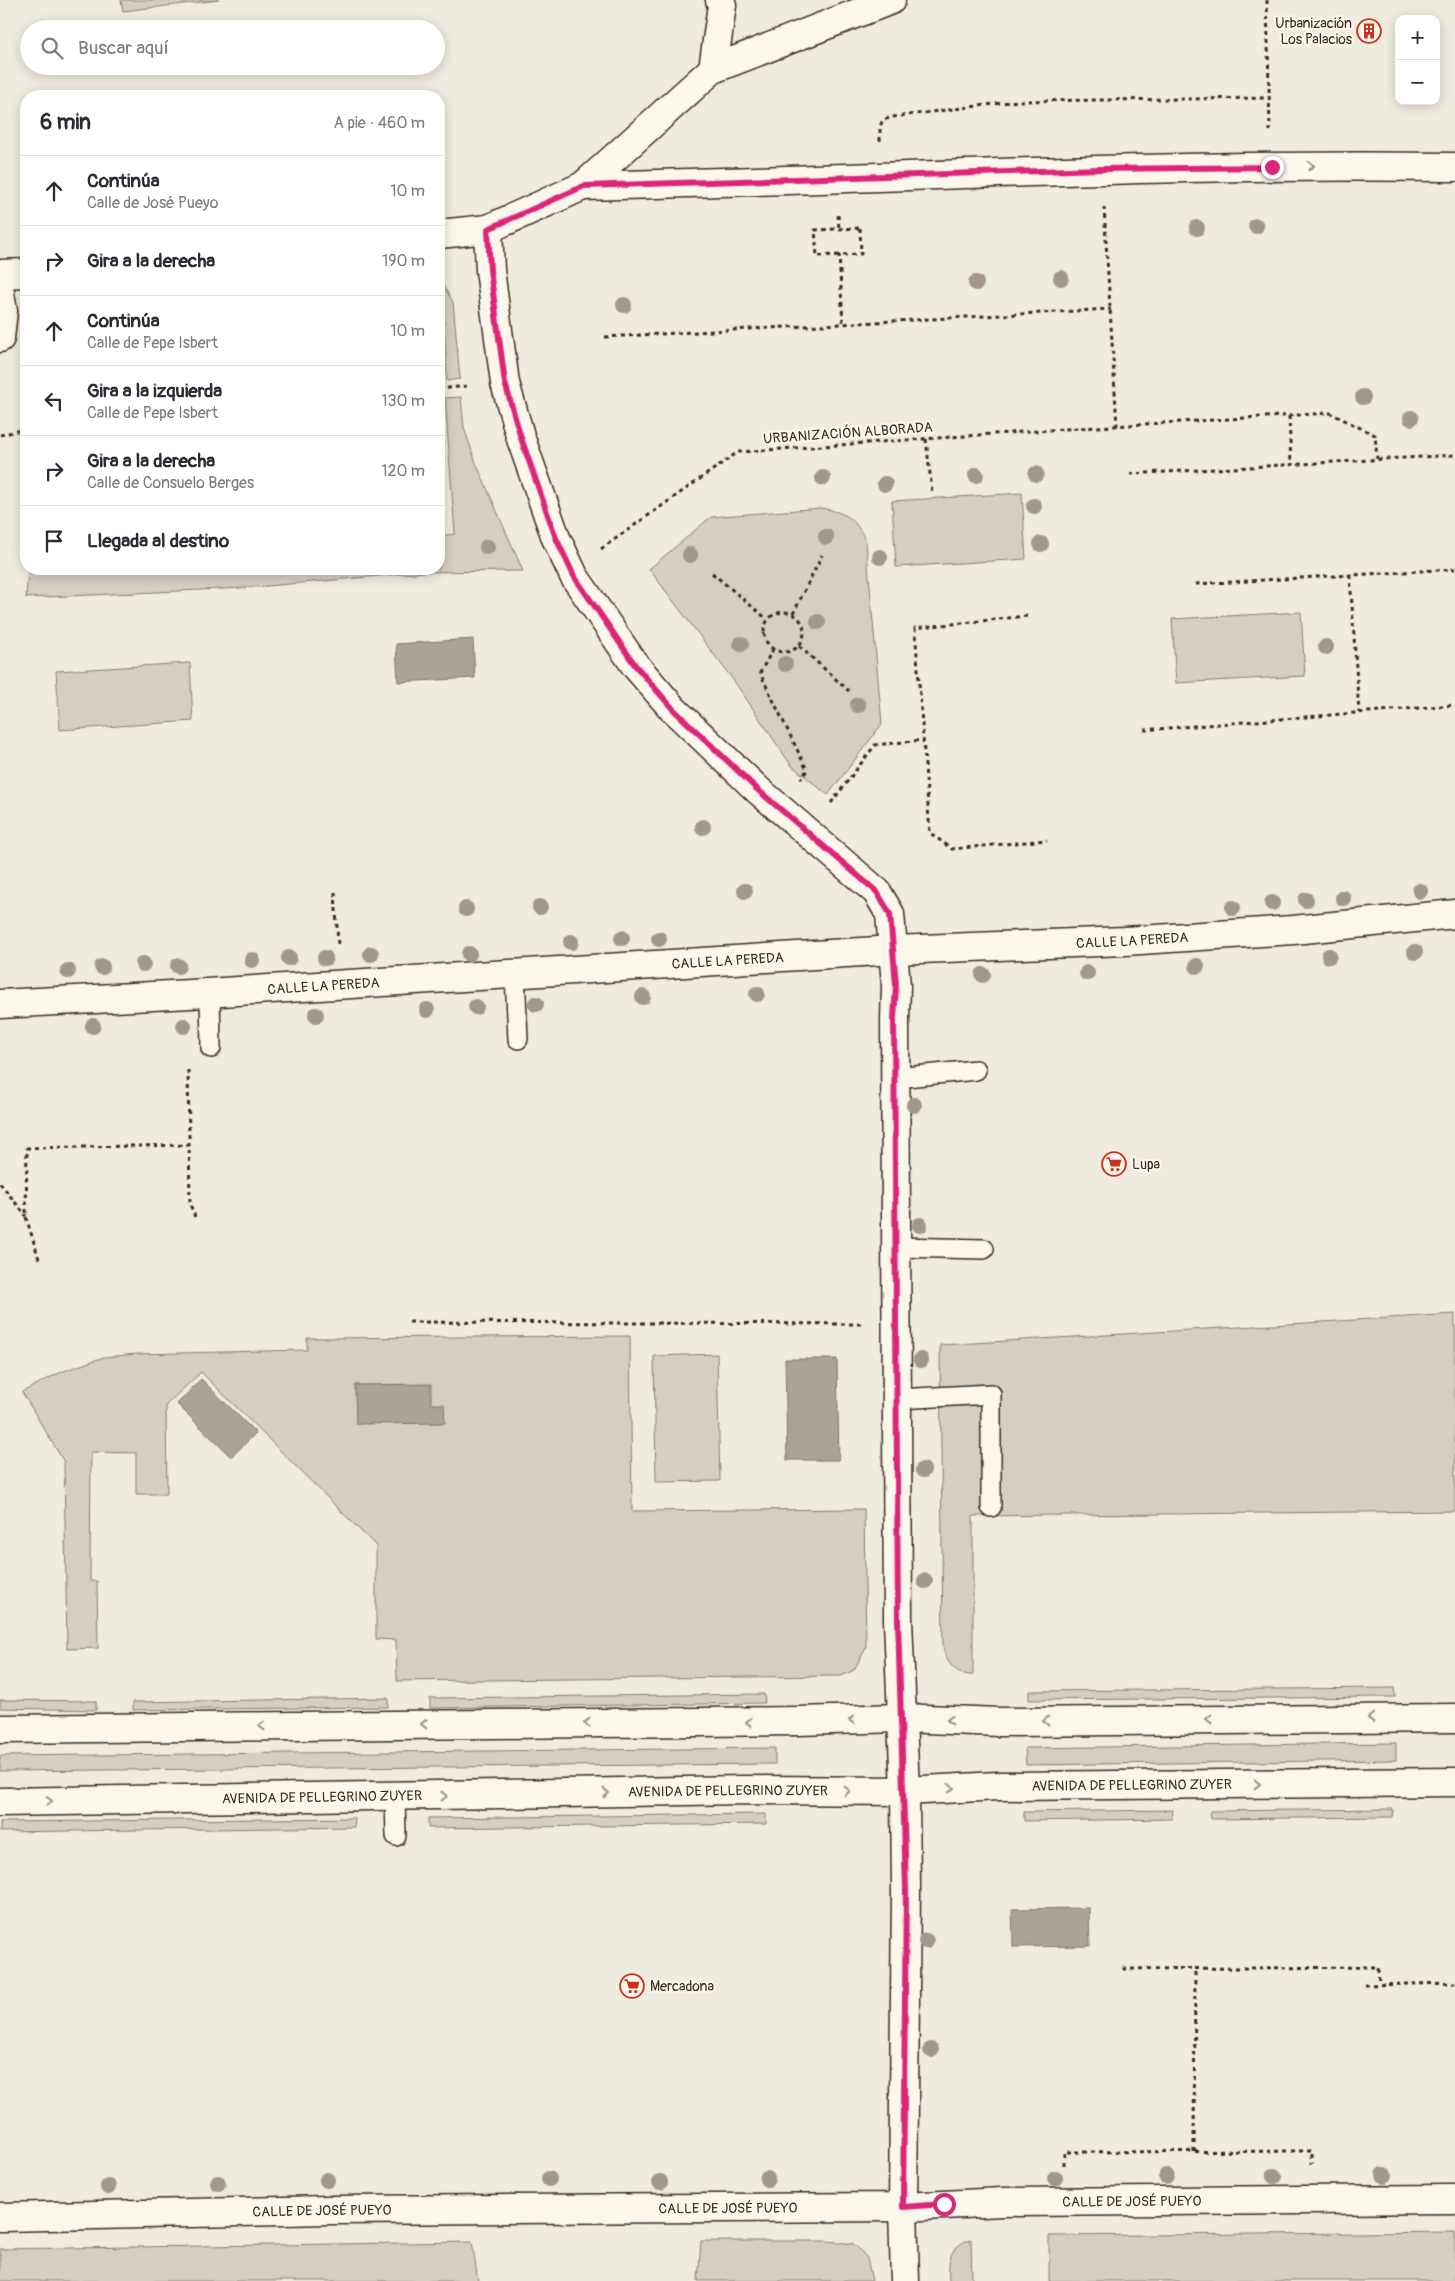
<!DOCTYPE html>
<html lang="es">
<head>
<meta charset="utf-8">
<style>
	body { margin:0; font-family:Pangolin,sans-serif; background:#f2f2f3; color:#2b2b33 }
	.controls { position:absolute; right:15px; top:15px; display:grid; overflow:hidden; border-radius:10px; box-shadow:0 2px 12px #0003 }
	.controls button { width:45px; height:45px; display:grid; place-items:center; padding:0; border:0; border-bottom:1px solid #e1e1e2; background:#fff; color:#2b2b33; font:25px sans-serif }
	.stop { position:absolute; width:15px; height:15px; margin:-11px; border:4px solid #db2777; border-radius:50%; background:#fff }
	.stop.end { background:#db2777; border-color:#fff; box-shadow:0 1px 5px #0008 }
	.list { margin:0; padding:0; list-style:none }
	h2 { display:flex; justify-content:space-between; align-items:center; height:65px; margin:0; padding:0 20px; font-size:21px }
	h2 small { font-size:16px; font-weight:400; color:#7c7c81 }
	.list li { display:grid; grid-template-columns:32px 1fr auto; gap:15px; align-items:center; box-sizing:border-box; height:70px; padding:0 20px; border-top:1px solid #e1e1e2 }
	.list b { display:block; font-size:19px; white-space:nowrap }
	.list p { margin:0; font-size:16px; white-space:nowrap; color:#7c7c81 }
	.list em { font-size:16px; font-style:normal; color:#7c7c81 }
	.icon { flex:none; width:28px; height:28px; fill:none; stroke:currentColor; stroke-width:2; stroke-linecap:round; stroke-linejoin:round }
	.map { position:relative; flex:none; width:1455px; height:2281px; overflow:hidden }
	.search { position:absolute; background:#fff; box-shadow:0 2px 12px #0003; left:20px; top:20px; width:425px; height:55px; display:flex; align-items:center; gap:12px; box-sizing:border-box; padding:0 18px; border-radius:28px; color:#7c7c81; font-size:19px }
	.panel { position:absolute; background:#fff; box-shadow:0 2px 12px #0003; left:20px; top:90px; width:425px; height:485px; border-radius:20px }
	.map>svg:first-child { display:block }
	.green { fill:#d5cec3; stroke:#887c70 }
	.water { fill:#aca397; stroke:#7f7367 }
	.lines { fill:none; stroke-linecap:round; stroke-linejoin:round }
	.lane-casing { stroke:#3b2a1e; stroke-width:22 }
	.street-casing { stroke:#3b2a1e; stroke-width:31 }
	.secondary-casing { stroke:#3b2a1e; stroke-width:31 }
	.path { stroke:#3b2a1e; stroke-width:3; stroke-dasharray:4 4; stroke-linecap:butt }
	.lane { stroke:#fbf7ec; stroke-width:19 }
	.street { stroke:#fbf7ec; stroke-width:28 }
	.secondary { stroke:#fbf7ec; stroke-width:28 }
	.tree { fill:#a2978c }
	.oneway { stroke:#9b9085 }
	.route { stroke:#db2777; stroke-width:6 }
	.labels { text-anchor:middle; dominant-baseline:central; stroke-width:4.5; stroke-linejoin:round; paint-order:stroke }
	.poi-label { font-size:14px; fill:#3b2a1e; stroke:#fbf7ec; text-anchor:start }
	.street-label { font-size:14px; fill:#3b2a1e; stroke:#fbf7ec }
</style>
</head>
<body>
<div class="map">
<svg width="1455" height="2281" viewBox="0 0 1455 2281">
	<rect width="100%" height="100%" fill="#f0ebe0"/>
	<filter id="ink" filterUnits="userSpaceOnUse"><feTurbulence type="fractalNoise" baseFrequency=".02" numOctaves="2"/><feDisplacementMap in="SourceGraphic" scale="10" xChannelSelector="R" yChannelSelector="G"/><feConvolveMatrix kernelMatrix="1 2 1 2 8 2 1 2 1" color-interpolation-filters="sRGB"/></filter>
	<g filter="url(#ink)">
		<path class="green" d="M121 0H219L123 11Z
			M439 283 444 287 453 302 460 379 447 381 443 304 439 300Z
			M461 397 464 428 476 463 523 571 424 572 244 588 26 598 28 569H439V536L455 534 445 398Z
			M1022 493 1026 559 896 567 892 501Z
			M821 508C846 513 855 517 866 542L882 724 828 795 791 765 734 681 649 569 711 517Z
			M1301 612 1305 676 1176 683 1172 619Z
			M190 663 193 721 60 730 56 671Z
			M1455 1314V1511L973 1516V1675C956 1676 944 1661 943 1645L940 1345Z
			M630 1336 632 1511 864 1509 866 1648 854 1670 841 1676 397 1681 396 1640 376 1639V1546L201 1372 166 1405 167 1494H136V1453L91 1452 90 1581H97L98 1648 67 1649 64 1462 22 1392 61 1372 104 1357 137 1354 307 1350V1338Z
			M717 1354 720 1481 656 1482 654 1356Z
			M1394 1688 1395 1697 1029 1700V1691Z
			M764 1694 765 1703 430 1708V1698Z
			M388 1698V1707L133 1710V1702Z
			M0 1700 96 1701V1710L0 1708Z
			M1396 1743V1760L1026 1765 1025 1748Z
			M775 1748V1764L0 1771V1756Z
			M1393 1809 1392 1817 1211 1819 1210 1811Z
			M1173 1810 1172 1819 1024 1821V1812Z
			M766 1814V1824L428 1828V1818Z
			M355 1818 354 1827 0 1832V1822Z
			M1455 2232V2281H1049V2236Z
			M971 2239 972 2281H949C948 2259 949 2247 971 2239Z
			M701 2241H827L854 2244 867 2258 872 2281H698Z
			M472 2242 478 2281H0V2249Z"/>
		<path class="water" d="M473 639 475 678 398 682 396 644Z
			M785 1359H837L839 1460H787Z
			M201 1379 256 1433 231 1457 177 1404Z
			M431 1384V1404H444L445 1423 356 1424 355 1385Z
			M1089 1908 1090 1946 1013 1947 1012 1909Z"/>
		<g class="lines">
			<g class="lane-casing">
				<path id="lane" d="M515 973 518 1039
					M210 992 211 1048
					M895 1078 976 1070
					M896 1247 984 1249
					M897 1399 991 1394V1507
					M395 1797 396 1836"/>
			</g>
			<g class="street-casing">
				<g id="street">
					<path d="M713 69 722 5 720 0"/>
					<path d="M583 186C874 179 1164 163 1455 167"/>
					<path d="M488 229 490 270 505 383 521 439 556 538 574 576 635 665 673 709 758 790 877 892 890 914 896 985 895 1019 898 1620 905 1791 906 1889 903 2207 905 2281"/>
					<path d="M439 234 488 229 583 186 713 69 891 0"/>
					<path d="M0 274 26 273"/>
					<path d="M0 293 3 311 0 338"/>
					<path id="s1" d="M0 1004 190 994 894 950 1125 941 1293 930 1455 914"/>
					<path id="s2" d="M0 2217 329 2210 903 2207 1002 2202 1455 2199"/>
				</g>
			</g>
			<g class="secondary-casing">
				<g id="secondary">
					<path d="M0 1729 798 1721 901 1718 999 1722 1455 1718"/>
					<path id="s3" d="M0 1802 745 1790 905 1791 998 1786 1455 1782"/>
				</g>
			</g>
			<path class="path" d="M1267 0 1270 131
				M880 141V126L883 120 892 117 1018 101 1269 98
				M1104 207 1117 426
				M838 215 839 229
				M860 228 861 254 817 256 815 230Z
				M839 254 843 324
				M605 337 1111 309
				M439 389 468 386
				M1289 416 1291 464
				M0 435 26 429
				M926 439 932 491
				M1130 474 1455 455
				M601 549 738 452 1079 428 1330 413 1375 435 1377 459
				M712 573 767 619
				M1350 575 1359 713
				M1196 584 1455 569
				M764 632a20 20 0 1 1 40 0a20 20 0 1 1-40 0Z
				M793 614 822 555
				M1027 616 915 628 930 833 952 849 1047 840
				M799 646 849 691
				M773 649 760 673 807 770 801 779
				M1144 730 1455 705
				M831 803 875 745 923 740
				M335 892 338 945
				M188 1070 190 1204 195 1217
				M0 1183 26 1216
				M39 1259 26 1217 27 1148 190 1145
				M409 1322 861 1324
				M1123 1969 1378 1967 1379 1984
				M1364 1985 1455 1983
				M1194 2152 1195 1970
				M1064 2165V2152L1312 2151V2164"/>
			<use href="#lane" class="lane"/>
			<use href="#street" class="street"/>
			<use href="#secondary" class="secondary"/>
		</g>
		<g class="tree">
			<circle cx="1256" cy="226" r="8"/>
			<circle cx="1197" cy="228" r="8"/>
			<circle cx="1061" cy="278" r="8"/>
			<circle cx="976" cy="283" r="8"/>
			<circle cx="624" cy="305" r="8"/>
			<circle cx="1363" cy="397" r="8"/>
			<circle cx="1411" cy="418" r="8"/>
			<circle cx="1036" cy="474" r="8"/>
			<circle cx="976" cy="475" r="8"/>
			<circle cx="823" cy="478" r="8"/>
			<circle cx="885" cy="484" r="8"/>
			<circle cx="1034" cy="506" r="8"/>
			<circle cx="826" cy="537" r="8"/>
			<circle cx="1041" cy="544" r="8"/>
			<circle cx="487" cy="547" r="8"/>
			<circle cx="690" cy="555" r="8"/>
			<circle cx="880" cy="557" r="8"/>
			<circle cx="818" cy="622" r="8"/>
			<circle cx="741" cy="644" r="8"/>
			<circle cx="1326" cy="647" r="8"/>
			<circle cx="785" cy="664" r="8"/>
			<circle cx="858" cy="705" r="8"/>
			<circle cx="703" cy="827" r="8"/>
			<circle cx="745" cy="891" r="8"/>
			<circle cx="1420" cy="891" r="8"/>
			<circle cx="1343" cy="898" r="8"/>
			<circle cx="1306" cy="900" r="8"/>
			<circle cx="1272" cy="903" r="8"/>
			<circle cx="540" cy="907" r="8"/>
			<circle cx="1233" cy="908" r="8"/>
			<circle cx="466" cy="909" r="8"/>
			<circle cx="622" cy="938" r="8"/>
			<circle cx="659" cy="939" r="8"/>
			<circle cx="571" cy="942" r="8"/>
			<circle cx="1415" cy="952" r="8"/>
			<circle cx="371" cy="954" r="8"/>
			<circle cx="469" cy="954" r="8"/>
			<circle cx="1329" cy="956" r="8"/>
			<circle cx="289" cy="958" r="8"/>
			<circle cx="325" cy="958" r="8"/>
			<circle cx="252" cy="960" r="8"/>
			<circle cx="143" cy="964" r="8"/>
			<circle cx="178" cy="966" r="8"/>
			<circle cx="1197" cy="966" r="8"/>
			<circle cx="102" cy="967" r="8"/>
			<circle cx="68" cy="971" r="8"/>
			<circle cx="1087" cy="973" r="8"/>
			<circle cx="983" cy="975" r="8"/>
			<circle cx="757" cy="994" r="8"/>
			<circle cx="643" cy="997" r="8"/>
			<circle cx="536" cy="1004" r="8"/>
			<circle cx="476" cy="1007" r="8"/>
			<circle cx="427" cy="1010" r="8"/>
			<circle cx="316" cy="1015" r="8"/>
			<circle cx="93" cy="1026" r="8"/>
			<circle cx="184" cy="1026" r="8"/>
			<circle cx="914" cy="1105" r="8"/>
			<circle cx="920" cy="1225" r="8"/>
			<circle cx="921" cy="1360" r="8"/>
			<circle cx="923" cy="1470" r="8"/>
			<circle cx="925" cy="1581" r="8"/>
			<circle cx="926" cy="1941" r="8"/>
			<circle cx="931" cy="2050" r="8"/>
			<circle cx="1384" cy="2175" r="8"/>
			<circle cx="1166" cy="2176" r="8"/>
			<circle cx="1274" cy="2176" r="8"/>
			<circle cx="1055" cy="2178" r="8"/>
			<circle cx="549" cy="2179" r="8"/>
			<circle cx="767" cy="2179" r="8"/>
			<circle cx="327" cy="2180" r="8"/>
			<circle cx="660" cy="2182" r="8"/>
			<circle cx="218" cy="2183" r="8"/>
			<circle cx="108" cy="2187" r="8"/>
		</g>
		<defs><path id="oneway-chevron" d="M-2-3.5L2.5 0L-2 3.5" fill="none" stroke-width="1.6" stroke-linecap="round" stroke-linejoin="round" transform="scale(1.25)"/></defs>
		<g class="oneway">
			<use href="#oneway-chevron" transform="translate(1311 166) rotate(-2)"/>
			<use href="#oneway-chevron" transform="translate(1371 1718) rotate(179)"/>
			<use href="#oneway-chevron" transform="translate(1209 1719) rotate(179)"/>
			<use href="#oneway-chevron" transform="translate(852 1720) rotate(178)"/>
			<use href="#oneway-chevron" transform="translate(950 1720) rotate(-178)"/>
			<use href="#oneway-chevron" transform="translate(1046 1721) rotate(179)"/>
			<use href="#oneway-chevron" transform="translate(749 1722) rotate(180)"/>
			<use href="#oneway-chevron" transform="translate(587 1723) rotate(180)"/>
			<use href="#oneway-chevron" transform="translate(424 1724) rotate(180)"/>
			<use href="#oneway-chevron" transform="translate(262 1726) rotate(179)"/>
			<use href="#oneway-chevron" transform="translate(1257 1784)"/>
			<use href="#oneway-chevron" transform="translate(951 1788) rotate(-3)"/>
			<use href="#oneway-chevron" transform="translate(847 1791)"/>
			<use href="#oneway-chevron" transform="translate(606 1793) rotate(-1)"/>
			<use href="#oneway-chevron" transform="translate(444 1796) rotate(-1)"/>
			<use href="#oneway-chevron" transform="translate(49 1801) rotate(-1)"/>
		</g>
	</g>
	<g class="lines" filter="url(#ink)">
		<path class="route" d="M944 2204 903 2207 906 1889 898 1620 894 1019 896 985 890 914 877 892 758 790 673 709 635 665 574 576 556 538 521 438 505 383 490 270 488 229 584 186 1101 169 1272 167"/>
	</g>
	<defs>
		<g id="building-ring" transform="scale(1.25)"><circle r="9.5" fill="#fbf7ec" stroke="#c8321e" stroke-width="1.5"/><path d="M-4-6H4V6H1V3H-1V6H-4ZM-2.5-4.3h1.7v1.8h-1.7ZM.8-4.3h1.7v1.8H.8ZM-2.5-1h1.7V.8h-1.7ZM.8-1h1.7V.8H.8Z" fill="#c8321e"/></g>
		<g id="supermarket-ring" transform="scale(1.25)"><circle r="9.5" fill="#fbf7ec" stroke="#c8321e" stroke-width="1.5"/><path d="M-6-5.5h2.5l.6 2H6L4.5 2H-2.5L-4.4-4H-6ZM-1.5 3.2a1.3 1.3 0 1 0 .1 0ZM3 3.2a1.3 1.3 0 1 0 .1 0Z" fill="#c8321e"/></g>
	</defs>
	<g fill-rule="evenodd">
		<use href="#building-ring" x="1369" y="31"/>
		<use href="#supermarket-ring" x="1114" y="1164"/>
		<use href="#supermarket-ring" x="632" y="1986"/>
	</g>
	<g class="labels">
		<g class="poi-label">
			<text x="1352" y="23" text-anchor="end">Urbanización<tspan x="1352" dy="16">Los Palacios</tspan></text>
			<text x="1132" y="1164">Lupa</text>
			<text x="650" y="1986">Mercadona</text>
		</g>
		<g class="street-label">
			<text transform="translate(848 433) rotate(-4)">URBANIZACIÓN ALBORADA</text>
			<text stroke="none"><textPath href="#s1" startOffset="1134">CALLE LA PEREDA</textPath></text>
			<text stroke="none"><textPath href="#s1" startOffset="729">CALLE LA PEREDA</textPath></text>
			<text stroke="none"><textPath href="#s1" startOffset="324">CALLE LA PEREDA</textPath></text>
			<text stroke="none"><textPath href="#s3" startOffset="1132">AVENIDA DE PELLEGRINO ZUYER</textPath></text>
			<text stroke="none"><textPath href="#s3" startOffset="728">AVENIDA DE PELLEGRINO ZUYER</textPath></text>
			<text stroke="none"><textPath href="#s3" startOffset="322">AVENIDA DE PELLEGRINO ZUYER</textPath></text>
			<text stroke="none"><textPath href="#s2" startOffset="1132">CALLE DE JOSÉ PUEYO</textPath></text>
			<text stroke="none"><textPath href="#s2" startOffset="728">CALLE DE JOSÉ PUEYO</textPath></text>
			<text stroke="none"><textPath href="#s2" startOffset="322">CALLE DE JOSÉ PUEYO</textPath></text>
		</g>
	</g>
</svg>
<div class="controls">
<button>+</button>
<button>−</button>
</div>
<div class="stop" style="left:944px;top:2204px"></div>
<div class="stop end" style="left:1272px;top:167px"></div>
<div class="search"><svg class="icon" aria-label="search" viewBox="0 0 24 24"><circle cx="10" cy="10" r="6"/><path d="M15 15l6 6"/></svg>Buscar aquí</div>
<section class="panel">
<h2>6 min<small>A pie · 460 m</small></h2>
<ul class="list">
<li><svg class="icon" aria-label="ahead" viewBox="0 0 24 24"><path d="M12 20V5M6 11l6-6 6 6"/></svg><div><b>Continúa</b><p>Calle de José Pueyo</p></div><em>10 m</em></li>
<li><svg class="icon" aria-label="right" viewBox="0 0 24 24"><path d="M7 20v-9h11M14 6l5 5-5 5"/></svg><div><b>Gira a la derecha</b></div><em>190 m</em></li>
<li><svg class="icon" aria-label="ahead" viewBox="0 0 24 24"><path d="M12 20V5M6 11l6-6 6 6"/></svg><div><b>Continúa</b><p>Calle de Pepe Isbert</p></div><em>10 m</em></li>
<li><svg class="icon" aria-label="left" viewBox="0 0 24 24"><path d="M17 20v-9H6M10 6l-5 5 5 5"/></svg><div><b>Gira a la izquierda</b><p>Calle de Pepe Isbert</p></div><em>130 m</em></li>
<li><svg class="icon" aria-label="right" viewBox="0 0 24 24"><path d="M7 20v-9h11M14 6l5 5-5 5"/></svg><div><b>Gira a la derecha</b><p>Calle de Consuelo Berges</p></div><em>120 m</em></li>
<li><svg class="icon" aria-label="arrive" viewBox="0 0 24 24"><path d="M6 21V4h12l-3 4 3 4H6"/></svg><div><b>Llegada al destino</b></div></li>
</ul>
</section>
</div>
</body>
</html>
